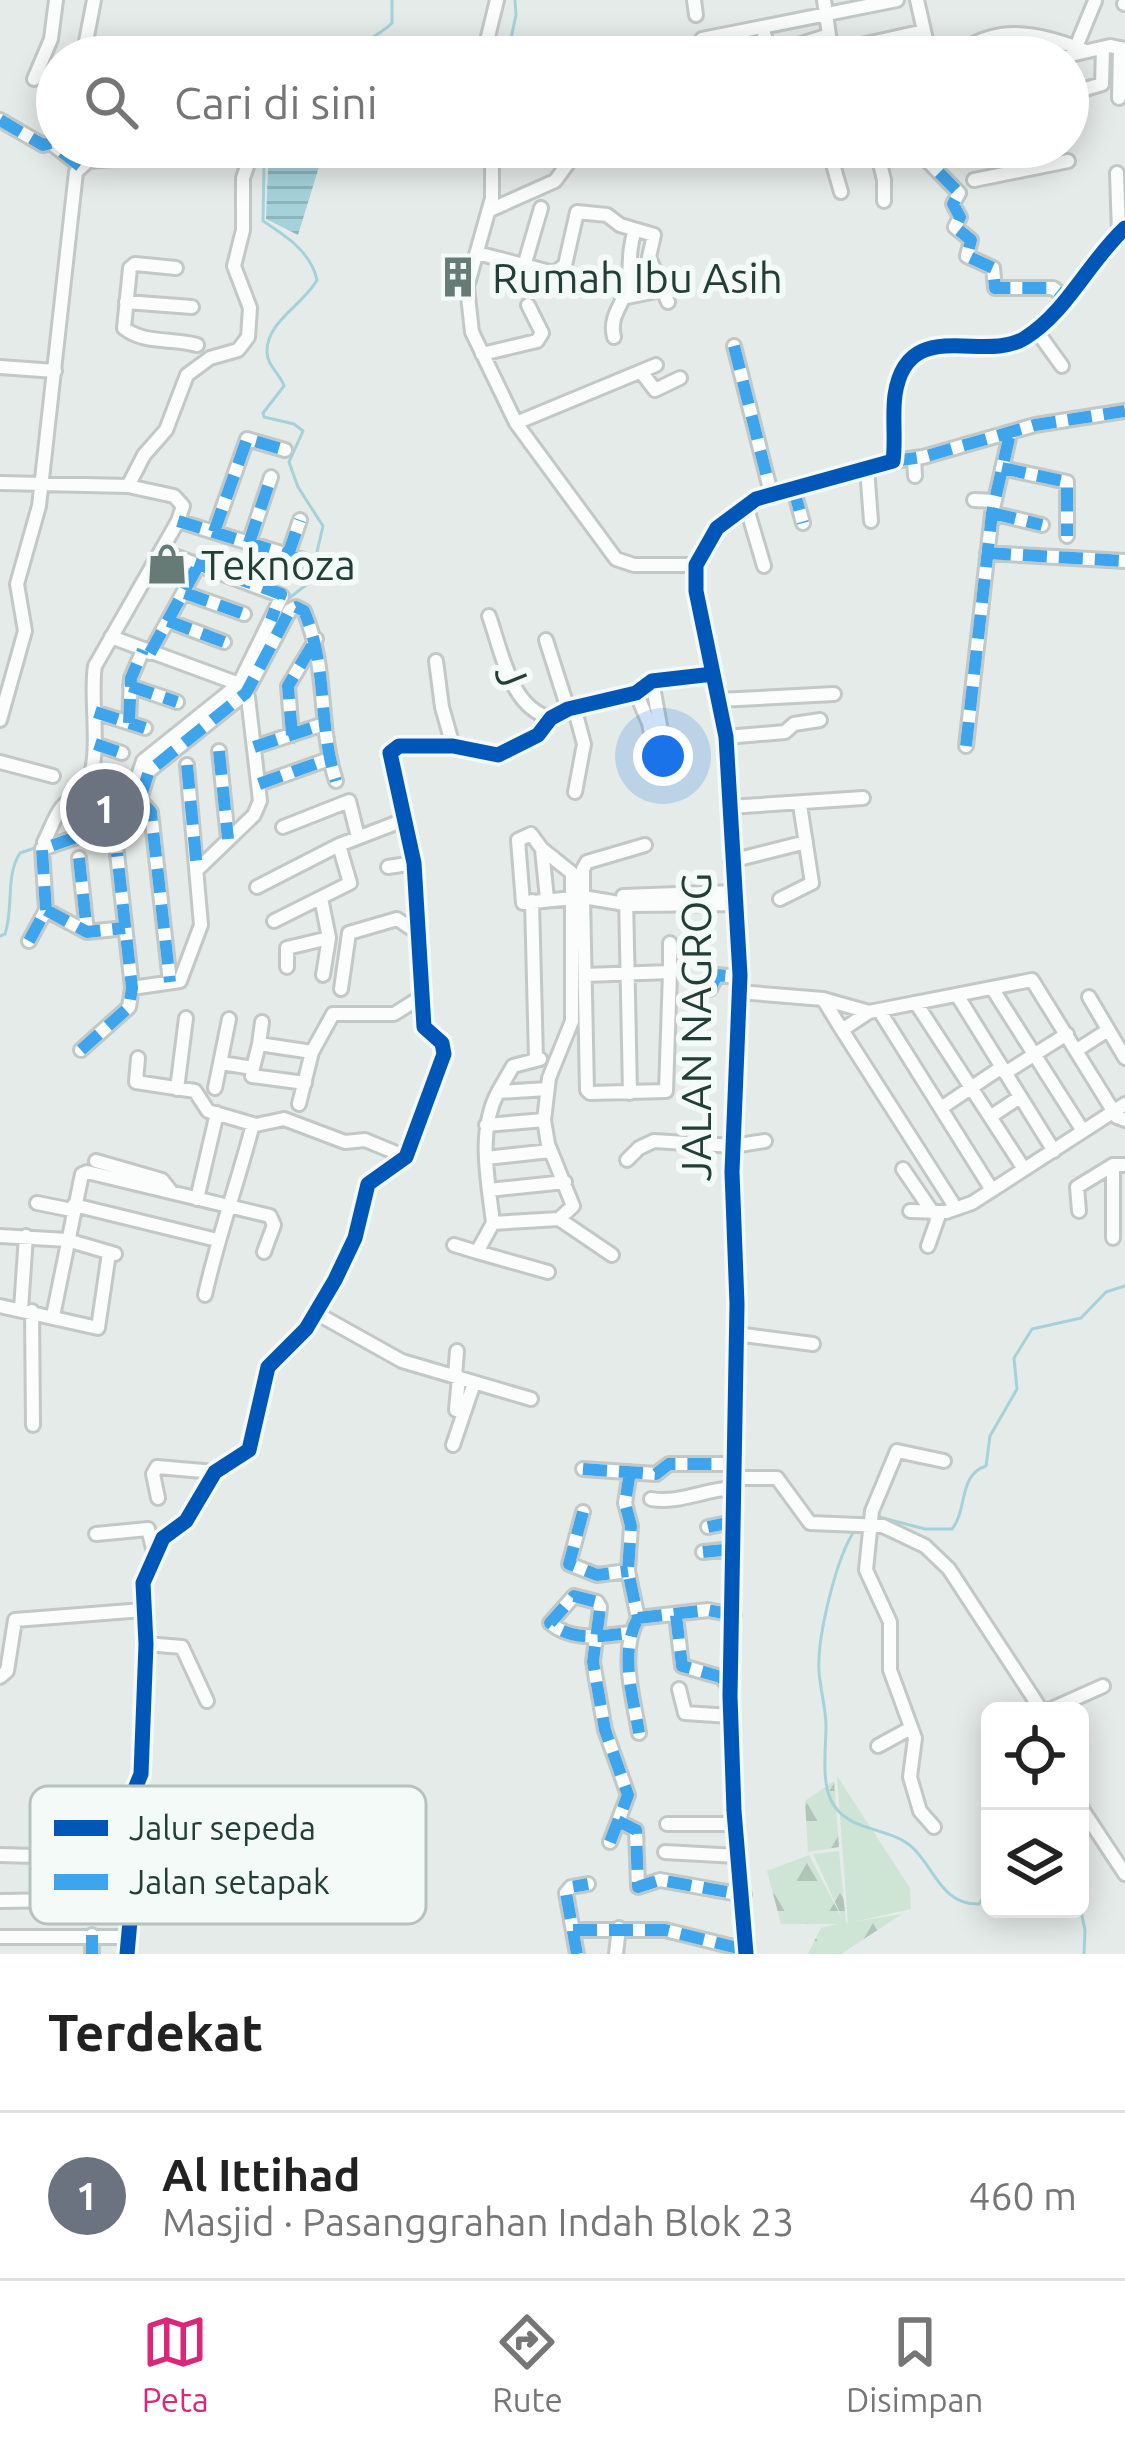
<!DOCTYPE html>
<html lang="id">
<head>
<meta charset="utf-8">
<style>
	body { margin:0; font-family:Ubuntu,sans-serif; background:#f2f2f2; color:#222 }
	.controls { position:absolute; right:36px; bottom:36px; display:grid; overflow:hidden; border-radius:18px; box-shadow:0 6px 30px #0003 }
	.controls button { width:108px; height:108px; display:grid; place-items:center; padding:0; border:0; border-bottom:3px solid #e0e0e0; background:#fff; color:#222; font:60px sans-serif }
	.you { position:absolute; left:663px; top:756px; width:42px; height:42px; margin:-30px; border:9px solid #fff; border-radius:50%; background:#1a73e8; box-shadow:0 0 0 18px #1a73e833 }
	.badge { display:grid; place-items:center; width:78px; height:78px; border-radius:50%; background:#db2777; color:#fff; font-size:39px; font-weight:700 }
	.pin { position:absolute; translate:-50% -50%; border:6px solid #fff; box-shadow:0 3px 12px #0006 }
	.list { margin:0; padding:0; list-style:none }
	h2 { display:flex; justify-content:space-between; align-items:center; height:156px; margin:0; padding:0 48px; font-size:51px }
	h2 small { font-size:39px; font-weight:400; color:#767676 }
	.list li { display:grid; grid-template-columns:78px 1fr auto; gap:36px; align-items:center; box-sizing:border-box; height:168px; padding:0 48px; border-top:3px solid #e0e0e0 }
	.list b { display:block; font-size:45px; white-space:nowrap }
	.list p { margin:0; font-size:39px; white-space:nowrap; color:#767676 }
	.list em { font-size:39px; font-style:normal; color:#767676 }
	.icon { flex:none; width:66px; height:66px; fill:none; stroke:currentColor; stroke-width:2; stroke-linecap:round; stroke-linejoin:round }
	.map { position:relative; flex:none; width:1125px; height:1954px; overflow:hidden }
	.search { position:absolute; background:#fff; box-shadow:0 6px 30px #0003; left:36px; right:36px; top:36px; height:132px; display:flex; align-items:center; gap:30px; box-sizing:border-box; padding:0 42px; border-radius:66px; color:#767676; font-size:45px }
	.sheet { height:324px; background:#fff }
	nav { display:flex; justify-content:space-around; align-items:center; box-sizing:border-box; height:168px; border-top:3px solid #e0e0e0; background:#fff; font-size:33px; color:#767676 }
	nav a { display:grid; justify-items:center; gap:6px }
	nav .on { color:#db2777 }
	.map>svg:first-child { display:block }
	.grass { fill:#cee4d5 }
	.forest { fill:url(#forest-firs) }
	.water { fill:url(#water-rules) }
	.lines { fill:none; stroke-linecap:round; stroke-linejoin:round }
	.stream { stroke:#a5d2da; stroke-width:3 }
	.minor-casing { stroke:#c2c8c5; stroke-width:18 }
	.minor { stroke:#fbfcfc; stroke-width:12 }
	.quiet { stroke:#3ea4ec; stroke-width:12; stroke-dasharray:24 12; stroke-linecap:butt }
	.cycleway-casing { stroke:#f4faf7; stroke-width:22 }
	.cycleway { stroke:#0057b8; stroke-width:15 }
	.labels { text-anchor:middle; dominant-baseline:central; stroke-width:12; stroke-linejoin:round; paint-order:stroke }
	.poi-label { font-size:42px; fill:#223f37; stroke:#f4faf7; text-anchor:start }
	.street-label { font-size:42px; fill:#223f37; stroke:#f4faf7 }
	.key { fill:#f4faf7; stroke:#b5c2bd; stroke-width:3 }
	.key-label { font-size:33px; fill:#223f37 }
</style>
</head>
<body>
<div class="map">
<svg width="1125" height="1954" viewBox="0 0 1125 1954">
	<defs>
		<pattern id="forest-firs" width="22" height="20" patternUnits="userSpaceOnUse" patternTransform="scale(3)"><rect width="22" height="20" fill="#cee4d5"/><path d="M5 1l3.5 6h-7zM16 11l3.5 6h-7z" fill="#b1c5b7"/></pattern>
		<pattern id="water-rules" width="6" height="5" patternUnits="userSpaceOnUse" patternTransform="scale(3)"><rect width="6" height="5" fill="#a5d2da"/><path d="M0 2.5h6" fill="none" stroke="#8eb5bc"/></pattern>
	</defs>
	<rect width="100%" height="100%" fill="#e5ebe8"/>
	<path class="grass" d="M837 1776 910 1888 911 1909 848 1923Z"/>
	<path class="forest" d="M834 1781 839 1847 808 1852 805 1801Z
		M839 1851 846 1923 902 1914 841 1954H808L821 1928 837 1924H781L767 1871 809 1855 845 1924 813 1854Z"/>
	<path class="water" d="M274 147H325L298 235 266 219 268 168Z"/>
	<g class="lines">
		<path class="stream" d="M349 57C362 40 378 37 392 23V0
			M507 57 516 15 515 0
			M498 147V189
			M267 641 288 599 310 582 323 526 298 487 289 462 303 431 294 424 264 417 263 413 284 386C280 374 267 365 267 352 266 322 304 304 317 280 311 252 286 236 263 221L264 167 270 147
			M0 936 5 934C14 908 5 876 20 853L35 848
			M879 1517 925 1529H952C968 1509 958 1475 986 1466L990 1436 1017 1389 1014 1358 1032 1329 1081 1318 1106 1292 1125 1286
			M855 1530C836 1557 817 1638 819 1671 820 1689 826 1708 826 1726 826 1750 820 1787 835 1807 853 1832 890 1827 913 1848 935 1869 942 1905 979 1904L990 1887
			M1080 1907 1085 1930 1084 1954"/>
		<g class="minor-casing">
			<path id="minor" d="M694 0 696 15
				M917 0 930 57
				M1124 4H1125
				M763 29 770 57
				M829 35 833 57
				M702 39 897 0
				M857 46 924 31
				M1076 47 1095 1
				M964 50C1002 23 1045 35 1086 51
				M83 57 94 0
				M483 57 497 0
				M801 57V44L829 35 824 0
				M1062 57 1110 46 1125 49
				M34 79 51 39 56 0
				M1068 94 1102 84 1103 49
				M1119 98 1120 48
				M0 120 43 145 51 143 80 166
				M492 147V198L467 287 472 332 516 423 616 559 634 565H696
				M828 147 841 192
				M876 147 884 180V201
				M914 147 959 193 953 204 960 217 955 227 971 240 967 256 993 268 995 288H1053L1066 298
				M1017 147 1023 170
				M1117 173 1119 234
				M974 180 1068 161
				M490 210 555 181 580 147
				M477 253 554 273 565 265 577 212 607 215 620 225 654 235 649 257 668 302
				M524 266 541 208
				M176 268 135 264 130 268 124 328C144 344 172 338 197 345
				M622 298 661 290
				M126 302 192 307
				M1036 330 1062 366
				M614 337C608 313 627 302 629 280 630 262 629 248 635 230
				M734 346 771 493
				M482 354 537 341 542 333 528 305
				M0 367 55 371
				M642 373 655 390 680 378
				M516 423 656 365
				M914 458 915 476
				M893 461 923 457 1035 425 1125 411
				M867 468 871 521
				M1002 468 1067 482V536
				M0 483 128 486 174 496 183 506 178 521 95 666C89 700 104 761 84 790 79 798 67 800 62 807 54 817 50 831 44 842
				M128 486 144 455 166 430 187 375 210 358 238 350 248 337 250 308 234 266 243 230V178L252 152
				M793 487 803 523
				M974 500 994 501
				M746 505 764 566
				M992 513 1042 525
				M178 521 304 560
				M214 532 247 439 285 450
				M249 543 271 477
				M987 553 1125 561
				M288 555 300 520
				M185 593 244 614
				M489 616C502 652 510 708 551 718
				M168 621 224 642
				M111 637 239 684
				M546 640 568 709
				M150 653 199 564
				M436 661 442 707 453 746
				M652 681 661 731 667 735
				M130 686 177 702
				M636 693 649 723 652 740
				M719 700 834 694
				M574 707 584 744 575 792
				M95 712 145 728
				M0 720 25 631 17 584 39 506 76 172 88 161 201 152 251 154
				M129 723 131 678 143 650
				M292 735 288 686 316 639
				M726 737 785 732 794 724 820 720
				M95 744 122 753
				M966 746 992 513 1010 434
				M254 747 324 724
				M219 751 228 839
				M0 762 53 776
				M87 783 134 799
				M259 784 329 759
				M131 798 143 761 239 684 282 596 161 551
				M141 801 151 812 170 982
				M729 807 863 798
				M283 827 349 801 358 837
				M542 849 572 873V1021L549 1078 544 1120 548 1144 573 1206 559 1219 493 1223C488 1179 477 1132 498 1092L547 1089
				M79 858 87 932
				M731 861 806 842
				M388 867 414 863
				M197 870 254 815 260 801 248 697 243 690
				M257 887 339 845 404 820
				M623 896 733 892
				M626 896 630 1093
				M321 898 329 938 323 975
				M547 899 542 849 531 834 518 840 523 903 583 897 631 905 734 904
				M780 899 812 883 800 805
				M532 901 536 1059
				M46 910 42 849 134 817 149 771 246 693 290 610 296 607 304 611C329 671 317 721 336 781
				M46 910 87 932 125 928
				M274 921 350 883 339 845
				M29 941 46 910
				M287 967V948L329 938
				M670 972V943
				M585 975 670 972 666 1091 590 1093 587 1090 583 897V869L587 862 645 845
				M132 988 180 981 201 925 187 765
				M992 988 1083 1131
				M341 989 349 933 397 919 415 931
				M710 989 717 975 740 977
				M739 992 823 999 869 1012 1032 980 1117 1117 1125 1120
				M957 995 1054 1151
				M1089 997 1125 1058
				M823 999 842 1030 869 1012
				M916 1003 1024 1169
				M879 1010 992 1190
				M842 1030 952 1202
				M259 1044 262 1022
				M81 1050 129 1007 132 988 117 853
				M1077 1050 1108 1030
				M138 1058 136 1082 195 1091 208 1111 256 1125 284 1119 345 1142 365 1140 406 1157
				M221 1063 253 1068 252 1076 305 1083
				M253 1068 259 1044 312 1052
				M1005 1073 1067 1034
				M215 1088 229 1019
				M177 1089 186 1018
				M498 1092 513 1066 540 1059
				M299 1104 312 1052 333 1014H394L421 997
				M941 1108 1002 1067
				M990 1117 1020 1097
				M486 1125 544 1120
				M486 1158 550 1151
				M627 1160 639 1148 654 1141 733 1146 765 1141
				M96 1161 162 1180 170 1190
				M1113 1165V1238
				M903 1169 933 1213
				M489 1190 565 1182
				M197 1199 217 1113
				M37 1203 72 1210
				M74 1205 217 1240
				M910 1211 946 1212 972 1203 1125 1104
				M1079 1211 1077 1187 1113 1165H1125
				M559 1219 612 1255
				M493 1223 477 1252 548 1272
				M0 1236 67 1240 115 1254
				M454 1245 477 1252
				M928 1246 940 1212
				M205 1295C218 1236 238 1182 253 1124
				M0 1306 98 1328 109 1253
				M21 1309 26 1236
				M32 1311 33 1425
				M316 1313 402 1361 531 1399
				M53 1316 82 1174 87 1172 270 1216 274 1225 264 1252
				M736 1334 813 1344
				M455 1376 457 1351
				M456 1410 459 1377
				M453 1445 474 1383
				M583 1469 656 1474 669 1464H733
				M630 1472 625 1503 631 1526 628 1571 638 1618C619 1653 633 1695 639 1733
				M732 1478H777L810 1523 883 1526 925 1546 949 1569 1042 1711
				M158 1498 153 1474 157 1467 215 1472
				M651 1499C677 1504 704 1490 732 1488
				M583 1512 569 1564 597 1575 628 1571
				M708 1527 732 1522
				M96 1534 148 1529 154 1552
				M703 1552 733 1549
				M676 1615 682 1666 721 1677 730 1688
				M638 1618 708 1610 734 1615
				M146 1644 182 1647 207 1701
				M0 1677 7 1671 15 1620 143 1610
				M679 1689 685 1713 730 1716
				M1047 1711 1103 1686
				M878 1746 911 1728
				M1080 1806 1125 1874
				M618 1821 636 1830 638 1887 660 1880 744 1895
				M667 1824H735
				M934 1827 920 1811 910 1777 915 1738 890 1670V1622L866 1570 872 1511 897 1451 944 1461
				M610 1842 628 1795 605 1730 593 1662C595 1644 598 1626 600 1607L597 1602 574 1596 550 1623C572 1642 602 1636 629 1633
				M665 1852 737 1856
				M0 1855 137 1859
				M0 1901 131 1899
				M573 1930H665L746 1950
				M92 1935V1954
				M0 1937H128
				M127 1954 139 1822 126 1811 141 1774 146 1644 143 1583 163 1538 186 1521 215 1472 249 1450 268 1367 306 1329 335 1280 355 1238 368 1184 406 1157 444 1054 442 1043 424 1027 414 863 390 753 399 746H453L498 755 538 735 551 718 568 709 636 693 652 681 713 674
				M577 1954 566 1893 571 1887 588 1884
				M616 1954 619 1928
				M746 1954 734 1811 730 1696 737 1304 732 1172 740 975 726 737 696 591V565L717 528 756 499 893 461C896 439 892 417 895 395 907 314 984 364 1025 338 1067 312 1089 261 1125 228"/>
		</g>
		<use href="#minor" class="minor"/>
		<path class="quiet" d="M0 120 43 145 51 143 80 166
			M914 147 959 193 953 204 960 217 955 227 971 240 967 256 993 268 995 288H1053L1066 298
			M176 153 251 154
			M734 346 771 493
			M893 461 923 457 1035 425 1125 411
			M1002 468 1067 482V536
			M793 487 803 523
			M992 513 1042 525
			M178 521 304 560
			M214 532 247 439 285 450
			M249 543 271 477
			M161 551 281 594 271 620
			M987 553 1125 561
			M288 555 300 520
			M185 593 244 614
			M168 621 224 642
			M150 653 199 564
			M130 686 177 702
			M95 712 145 728
			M129 723 131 678 143 650
			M292 735 288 686 316 639
			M95 744 122 753
			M966 746 992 513 1010 434
			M254 747 324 724
			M219 751 228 839
			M187 765 197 870
			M259 784 329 759
			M141 801 151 812 170 982
			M79 858 87 932
			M46 910 42 849 134 817 149 771 246 693 290 610 296 607 304 611C329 671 317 721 336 781
			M46 910 87 932 125 928
			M29 941 46 910
			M710 989 717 975 740 977
			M81 1050 129 1007 132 988 117 853
			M583 1469 656 1474 669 1464H733
			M630 1472 625 1503 631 1526 628 1571 638 1618C619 1653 633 1695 639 1733
			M583 1512 569 1564 597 1575 628 1571
			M708 1527 732 1522
			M703 1552 733 1549
			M676 1615 682 1666 721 1677 730 1689
			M638 1618 708 1610 734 1615
			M618 1821 636 1830 638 1887 660 1880 744 1895
			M610 1842 628 1795 605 1730 593 1662C595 1644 598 1626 600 1607L597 1602 574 1596 550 1623C572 1642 602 1636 629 1633
			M573 1930H665L746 1950
			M92 1935V1954
			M577 1954 566 1893 571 1887 588 1884"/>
		<g class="cycleway-casing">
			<path id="cycleway" d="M127 1954 139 1822 126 1811 141 1774 146 1644 143 1583 163 1538 186 1521 215 1472 249 1450 268 1367 306 1329 335 1280 355 1238 368 1184 406 1157 444 1054 442 1043 424 1027 414 863 390 753 399 746H453L498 755 538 735 551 718 568 709 636 693 652 681 713 674
				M746 1954 734 1811 730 1696 737 1304 732 1172 740 975 726 737 696 591V565L717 528 756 499 893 461C896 439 892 417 895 395 907 314 984 364 1025 338 1067 312 1089 261 1125 228"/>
		</g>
		<use href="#cycleway" class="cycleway"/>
	</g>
	<defs>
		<g id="building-bare" transform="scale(3.24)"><path d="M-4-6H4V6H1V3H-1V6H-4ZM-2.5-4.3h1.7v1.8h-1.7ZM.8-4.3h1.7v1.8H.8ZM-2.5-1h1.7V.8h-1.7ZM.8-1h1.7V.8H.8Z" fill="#667b75" stroke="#f4faf7" stroke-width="2.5" paint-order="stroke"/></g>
		<g id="shop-bare" transform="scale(3.24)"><path d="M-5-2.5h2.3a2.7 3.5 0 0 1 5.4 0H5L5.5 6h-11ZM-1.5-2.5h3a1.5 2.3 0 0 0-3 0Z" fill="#667b75" stroke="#f4faf7" stroke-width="2.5" paint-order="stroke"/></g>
	</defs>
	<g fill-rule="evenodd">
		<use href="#building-bare" x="458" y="277"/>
		<use href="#shop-bare" x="167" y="564"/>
	</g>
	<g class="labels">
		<g class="poi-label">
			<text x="492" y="277">Rumah Ibu Asih</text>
			<text x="201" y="564">Teknoza</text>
		</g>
		<g class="street-label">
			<text transform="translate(512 675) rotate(68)">J</text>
			<text transform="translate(695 1027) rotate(-90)">JALAN NAGROG</text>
		</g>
	</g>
	<rect x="30" y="1786" width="396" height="138" rx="18" class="key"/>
	<rect x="54" y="1820" width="54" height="16" fill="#0057b8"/>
	<rect x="54" y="1874" width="54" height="16" fill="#3ea4ec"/>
	<g class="key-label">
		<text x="129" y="1840">Jalur sepeda</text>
		<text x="129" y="1894">Jalan setapak</text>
	</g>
</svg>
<div class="controls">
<button><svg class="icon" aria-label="locate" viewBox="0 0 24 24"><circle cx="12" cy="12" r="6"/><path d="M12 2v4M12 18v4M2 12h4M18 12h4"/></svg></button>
<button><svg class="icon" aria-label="layers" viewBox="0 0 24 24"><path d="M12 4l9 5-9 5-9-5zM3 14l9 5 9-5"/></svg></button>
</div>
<div class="you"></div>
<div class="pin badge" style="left:105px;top:808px;background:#6b7280">1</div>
<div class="search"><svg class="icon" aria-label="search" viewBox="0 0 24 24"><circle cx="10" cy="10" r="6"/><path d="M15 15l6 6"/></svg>Cari di sini</div>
</div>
<section class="sheet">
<h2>Terdekat<small></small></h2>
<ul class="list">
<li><span class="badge" style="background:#6b7280">1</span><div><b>Al Ittihad</b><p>Masjid · Pasanggrahan Indah Blok 23</p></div><em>460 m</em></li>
</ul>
</section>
<nav>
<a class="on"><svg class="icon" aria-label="map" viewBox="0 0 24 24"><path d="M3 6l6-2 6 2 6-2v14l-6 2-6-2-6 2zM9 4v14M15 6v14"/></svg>Peta</a>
<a><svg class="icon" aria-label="directions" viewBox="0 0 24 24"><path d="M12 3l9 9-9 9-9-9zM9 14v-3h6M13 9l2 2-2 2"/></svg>Rute</a>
<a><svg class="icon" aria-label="saved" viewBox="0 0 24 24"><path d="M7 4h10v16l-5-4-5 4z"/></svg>Disimpan</a>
</nav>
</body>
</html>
